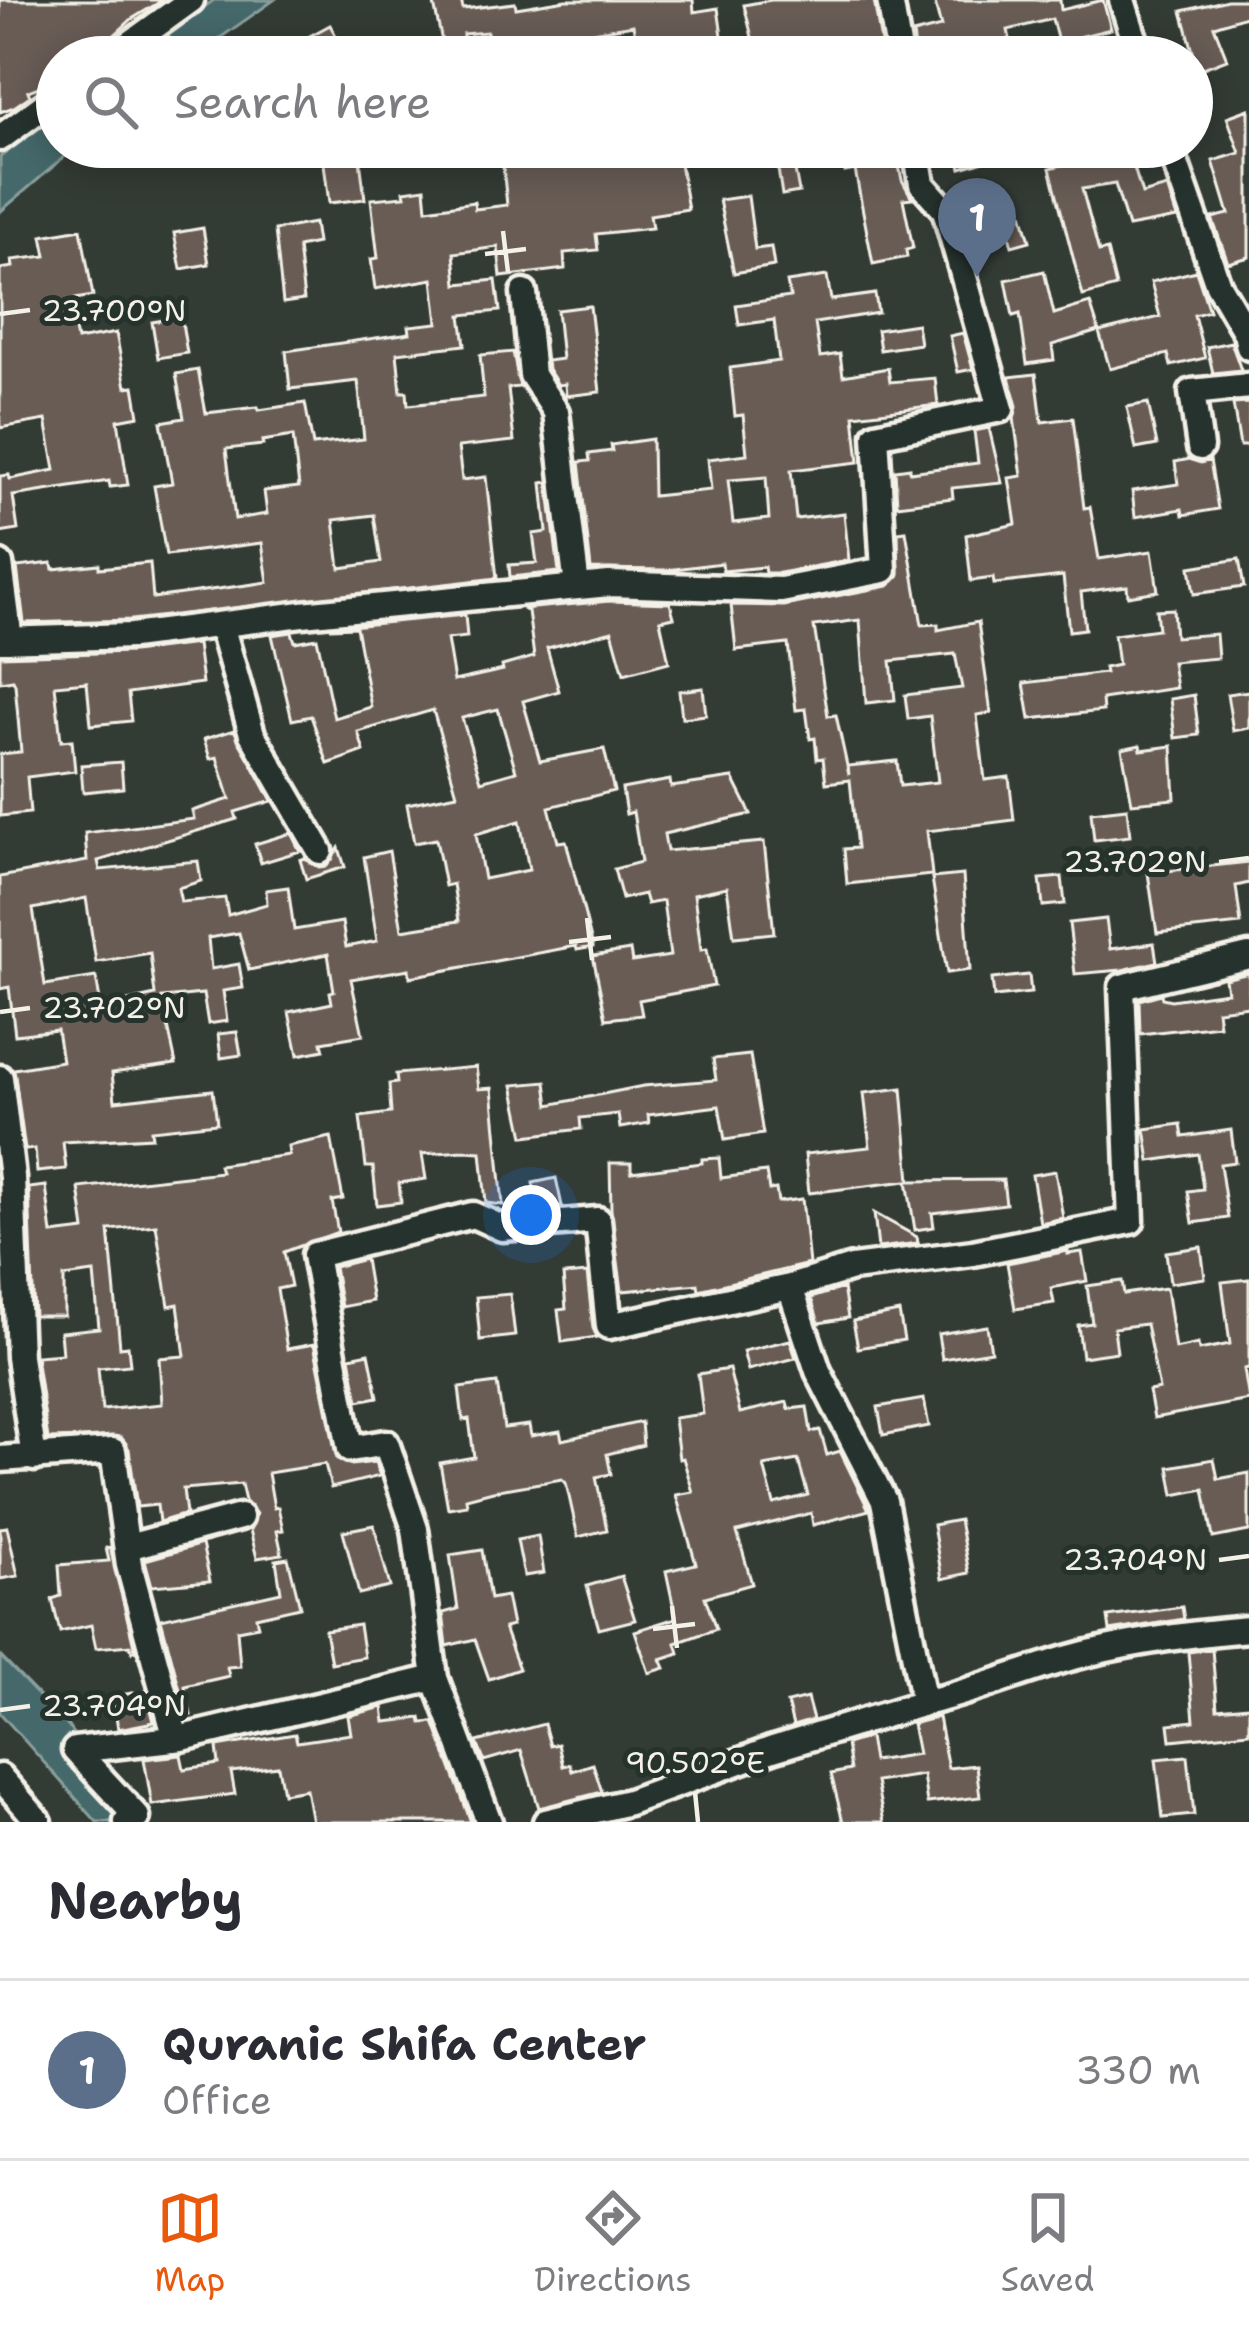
<!DOCTYPE html>
<html lang="en">
<head>
<meta charset="utf-8">
<style>
	body { margin:0; font-family:"Shantell Sans",sans-serif; background:#f2f2f3; color:#2b2b33 }
	.you { position:absolute; left:531px; top:1215px; width:42px; height:42px; margin:-30px; border:9px solid #fff; border-radius:50%; background:#1a73e8; box-shadow:0 0 0 18px #1a73e833 }
	.badge { display:grid; place-items:center; width:78px; height:78px; border-radius:50%; background:#ea580c; color:#fff; font-size:39px; font-weight:700 }
	.pin { position:absolute; translate:-50% -99px; filter:drop-shadow(0 3px 6px #0008) }
	.pin::after { content:''; position:absolute; top:63px; width:42px; height:36px; background:inherit; clip-path:polygon(0 0,100% 0,50% 100%) }
	.list { margin:0; padding:0; list-style:none }
	h2 { display:flex; justify-content:space-between; align-items:center; height:156px; margin:0; padding:0 48px; font-size:51px }
	h2 small { font-size:39px; font-weight:400; color:#7c7c81 }
	.list li { display:grid; grid-template-columns:78px 1fr auto; gap:36px; align-items:center; box-sizing:border-box; height:180px; padding:0 48px; border-top:3px solid #e1e1e2 }
	.list b { display:block; font-size:45px; white-space:nowrap }
	.list p { margin:0; font-size:39px; white-space:nowrap; color:#7c7c81 }
	.list em { font-size:39px; font-style:normal; color:#7c7c81 }
	.icon { flex:none; width:66px; height:66px; fill:none; stroke:currentColor; stroke-width:2; stroke-linecap:round; stroke-linejoin:round }
	.map { position:relative; flex:none; width:1249px; height:1822px; overflow:hidden }
	.search { position:absolute; background:#fff; box-shadow:0 6px 30px #0003; left:36px; right:36px; top:36px; height:132px; display:flex; align-items:center; gap:30px; box-sizing:border-box; padding:0 42px; border-radius:66px; color:#7c7c81; font-size:45px }
	.sheet { height:336px; background:#fff }
	nav { display:flex; justify-content:space-around; align-items:center; box-sizing:border-box; height:168px; border-top:3px solid #e1e1e2; background:#fff; font-size:33px; color:#7c7c81 }
	nav a { display:grid; justify-items:center; gap:6px }
	nav .on { color:#ea580c }
	.map>svg:first-child { display:block }
	.water { fill:#44686a; stroke:#8a9f9c; stroke-width:3 }
	.building { fill:#675c55; stroke:#f4f1e8; stroke-width:3; fill-rule:evenodd }
	.lines { fill:none; stroke-linecap:round; stroke-linejoin:round }
	.minor-casing { stroke:#f4f1e8; stroke-width:33 }
	.minor { stroke:#26332d; stroke-width:24 }
	.ticks { fill:none; stroke:#f4f1e8; stroke-width:4.5 }
	.ticks-label { font-size:30px; text-anchor:middle; fill:#f4f1e8; stroke:#26332d; stroke-width:10; stroke-linejoin:round; paint-order:stroke }
</style>
</head>
<body>
<div class="map">
<svg width="1249" height="1822" viewBox="0 0 1249 1822">
	<rect width="100%" height="100%" fill="#333b35"/>
	<filter id="ink" filterUnits="userSpaceOnUse"><feTurbulence type="fractalNoise" baseFrequency=".00833" numOctaves="2"/><feDisplacementMap in="SourceGraphic" scale="24" xChannelSelector="R" yChannelSelector="G"/><feConvolveMatrix kernelMatrix="1 2 1 2 8 2 1 2 1" color-interpolation-filters="sRGB"/></filter>
	<g filter="url(#ink)">
		<path class="water" d="M214 0H274L193 57H135Z
			M57 115V147H76L0 212V157Z
			M0 1656 67 1725 133 1822H97L0 1713Z"/>
		<path class="building" d="M0 0H163L132 19 97 51 82 57H57V80L28 91 30 96 14 107 0 112Z
			M433 0H461L463 9 515 3 516 8 566 0H693L694 12 718 8 725 57H639L633 25 581 34 582 39 524 48 525 55 492 57 487 32 463 34V41L443 46Z
			M771 0H874L883 55 757 57 744 5Z
			M934 0H1060L1061 10 1103 0 1111 29 1058 42 1052 19 1008 30 1014 57H969L966 43 916 56 913 34 941 27Z
			M1227 0H1249V15L1214 26 1227 59 1198 70 1182 11Z
			M330 25 344 50 332 57H271Z
			M1249 109V257L1228 263 1212 218 1229 214 1213 161 1240 153 1227 117Z
			M501 147H542V151L590 147 591 152 677 147 688 209 650 215 652 228 596 234 598 250 564 253 565 269 501 277 498 247 454 253 457 284 496 280 500 311 461 315 465 345 397 353 401 392H407L408 405 484 397 480 355 513 352 520 387 508 388 514 441 458 447 462 480 486 477 497 578 131 620 24 623 17 567 52 563 53 569 99 564V568L150 563 153 598 268 582 262 543 166 555 154 486 172 483 161 422 184 418 176 374 198 370 206 413 258 407 259 410 305 403 313 445 364 439 358 381 290 389 286 351 410 333 409 326 438 323 433 279 375 289 371 259 378 258 371 199 405 196 404 191 425 188 427 209 474 202 475 209 507 205ZM293 436 299 487 264 491 267 514 235 519 226 449 263 445 262 441ZM374 515 381 562 340 568 334 520Z
			M840 147H895L902 180 912 198 903 199 913 248 906 250 907 257 873 264 855 170 845 172Z
			M955 147H1016V151L961 168Z
			M1128 148 1142 194 1167 187 1177 218 1128 227 1115 184 1082 189 1099 252 1107 250 1116 287 1083 296 1050 168 1078 161 1077 155Z
			M359 152 365 199 329 203 323 156Z
			M793 160 799 192 782 195 777 163Z
			M748 196 755 249 771 247 774 266 734 273 719 200Z
			M1022 213 1030 241 1012 246 1004 217Z
			M314 223 317 243 298 247 304 300 283 303 275 230Z
			M203 228 209 264 181 269 174 233Z
			M81 229 93 296 69 300 77 340 116 333 126 387 134 386 139 416 118 420 128 485 110 487 109 481 13 496 18 530 0 533V476L9 475 10 479 55 470 46 420 0 428V269L13 267 12 260 46 256 42 236Z
			M1044 271 1054 314 1090 303 1099 331 1052 345 1054 360 1027 364 1020 314 1013 316 1006 280Z
			M1196 271 1209 311 1194 315 1205 358 1171 366 1168 354 1110 369 1099 332 1160 317 1151 282Z
			M827 276 831 300 875 294 878 313 815 323 820 357 840 354 843 376 888 368 890 382 935 378 938 405 854 415 859 462 791 470 796 519 844 513 849 560 780 573H765L764 567 723 571 722 563 667 570 591 569 579 462 590 461 589 454 612 451 611 445 652 439 653 496 711 490 708 459 747 454 743 415 735 416 730 368 779 361 774 320 739 325 736 305 790 297 787 282ZM766 477 769 519 733 523 728 480Z
			M590 306 600 392 566 396 565 384 558 385 548 369 547 361 562 359 557 310Z
			M181 317 187 353 158 358 152 322Z
			M917 324 920 344 880 350 877 330Z
			M963 333 973 369 958 372 950 336Z
			M1231 342 1241 370 1213 373 1207 347Z
			M1036 374 1042 422 1073 418 1084 508 1090 507 1099 559 1152 551 1158 591 1128 596 1127 586 1081 592 1085 629 1069 631 1063 576 994 584 993 578 971 581 966 535 1016 524 1009 478 1022 476 1014 418 1017 406 1009 377Z
			M1148 403 1157 445 1136 449 1127 407Z
			M1249 403V446H1240L1233 404Z
			M989 428 1002 483 952 488 953 498 897 505 895 470 910 468V472L978 463 974 431Z
			M1190 459 1201 463 1210 460 1218 509 1183 515 1182 509 1135 517 1132 491 1178 484 1175 462Z
			M548 482 559 572 510 577 509 565 537 563 533 534 547 532 542 483Z
			M906 531 922 625 938 624V630L978 622 991 713 977 715 985 780 1009 777 1014 820 927 831 932 875 847 884 844 849 857 848 850 780 826 783 823 758 817 759 815 738 810 739 806 709 796 710 788 644 736 650 731 605 784 606 888 586 899 576 898 532ZM860 620 866 703 895 700 891 661 955 654 962 688 905 695 908 719 930 716 938 782 900 786 897 761 848 766 849 775 836 715 828 716 814 626Z
			M1239 559 1244 587 1194 594 1190 567Z
			M610 601 670 603 674 617 660 620 669 662 624 674 612 631 547 648 559 691 523 701 540 761 604 749 614 791 549 807 558 842 566 841 593 947 577 950 576 946 410 977 409 969 351 979 363 1035 322 1042 324 1050 298 1055 289 1012 332 1003 330 992 334 991 328 954 249 970 239 933 208 938 211 969 239 964 243 988 223 991 227 1021 208 1024 203 994 162 998 176 1064 112 1073 115 1101 213 1090 217 1123 151 1130 152 1137 63 1142 66 1169 37 1172 35 1149 25 1150 14 1069 62 1061 57 1030 15 1035 9 987 0 989V877L87 861 85 833 194 819 192 811 230 799 217 757 210 759 204 739 234 730 272 801 235 812 237 819 98 861 100 870 198 861 201 881 178 888 181 902 225 898 228 915 267 904 266 890 288 887 294 930 342 922 346 947 377 941 364 857 389 851 402 930 459 921 453 884 445 886 436 839 414 843 407 804 457 794 433 710 358 732 364 751 328 764 311 716 292 720 272 635 292 632 295 642 317 638 334 718 371 707 356 627 330 628 465 615 467 637 447 639 454 681 503 670 502 666 534 657 528 611 522 609ZM498 709 516 771 481 781 462 718ZM520 821 529 870 484 879 476 834ZM86 898 96 962 150 953 155 995 101 1007 96 977 45 985 33 909Z
			M1173 609 1175 637 1216 634 1218 658 1172 662 1176 688 1102 699 1103 711 1030 719 1024 683 1105 673 1104 668 1118 665 1114 635 1158 629 1156 610Z
			M197 644 202 683 128 693 131 721 91 725 87 682 55 685 61 741 72 740 75 771 27 777 30 813 0 816V754L21 752 15 684 13 680 0 682V656L133 652Z
			M703 688 706 715 682 718 679 691Z
			M1249 691V728L1233 731 1227 694Z
			M1194 695 1199 735 1175 738 1170 699Z
			M1140 745 1141 750 1172 746 1175 799 1132 803 1122 749Z
			M121 762 123 788 83 792 81 765Z
			M733 778 751 814 664 834 667 851 764 842 774 933 734 937 727 887 694 894 701 950 707 949 714 986 639 1000 642 1015 606 1019 593 956 630 950 632 962 670 956 663 901 647 904 644 894 622 899 614 869 641 862 633 812 626 814 622 789 670 780 671 787Z
			M1127 808 1130 836 1094 840 1091 812Z
			M291 833 300 851 261 863 255 844Z
			M339 848 345 867 306 879 300 860 305 858 319 867 327 866Z
			M1249 862V883L1236 886 1241 924 1157 933 1148 873Z
			M963 875 970 970 947 973 932 878Z
			M1062 877 1065 904 1043 906 1040 879Z
			M1106 919 1110 949 1154 943 1157 962 1122 970 1075 974 1069 923Z
			M1249 973V1006L1217 1010 1219 1025 1140 1034 1139 1000 1161 994 1162 998 1171 1000 1227 992 1225 979Z
			M1029 975 1031 993 994 997 992 979Z
			M237 1032 241 1055 221 1058 218 1034Z
			M750 1055 763 1134 725 1140 719 1106 648 1115 649 1123 620 1128 618 1114 580 1118 581 1129 524 1136 513 1085 546 1082 549 1105 643 1086 716 1080 713 1059Z
			M476 1067 479 1089 492 1088 503 1205 486 1203 481 1152 464 1151 422 1154 426 1179 399 1183 401 1202 377 1205 373 1167H366L360 1117 391 1113 389 1084 397 1083 396 1074Z
			M902 1088 910 1181 1003 1180 1006 1204 932 1213 934 1227 915 1230 907 1181 809 1193 805 1154 870 1147 864 1093Z
			M1181 1124 1183 1137 1231 1130 1235 1162 1220 1164 1228 1218 1193 1223 1188 1191 1203 1189 1198 1154 1150 1161 1145 1129Z
			M331 1137 343 1199 332 1201 338 1232 284 1252 291 1286 277 1289 287 1349 314 1344 337 1459 352 1465 375 1462 380 1476 331 1488 325 1464 268 1473 274 1508 278 1507 283 1530 277 1531 282 1554 257 1558 250 1530 256 1514 245 1501 241 1484 183 1489 186 1514 159 1522 157 1505 137 1507 129 1449 121 1437 48 1439 36 1356 62 1354 60 1332 99 1328 94 1273 64 1277V1316H34L29 1188 46 1186 52 1234 85 1230 79 1188 221 1172 219 1165 289 1155 288 1146ZM156 1225 169 1306 178 1304 185 1356 159 1358 162 1404 102 1410 98 1368 130 1365 128 1346 120 1347 109 1230Z
			M719 1158 721 1178 766 1172 769 1190 776 1189 778 1202 802 1199 809 1264 699 1290 698 1284 622 1291 611 1210 610 1163H631V1172L702 1163V1159Z
			M1055 1171 1063 1218 1040 1223 1032 1175Z
			M556 1178 562 1206 539 1208 533 1183Z
			M874 1213 917 1237 918 1243 878 1248Z
			M1201 1247 1205 1278 1170 1283 1166 1252Z
			M1068 1251V1254L1082 1252 1087 1281 1051 1288 1054 1303 1015 1309 1007 1263Z
			M365 1259 372 1301 341 1307 334 1267Z
			M587 1273 593 1328 597 1337 562 1342 558 1310 566 1309 563 1275Z
			M1249 1279V1368L1244 1369 1249 1400 1154 1418 1149 1391 1159 1389 1146 1324 1114 1328 1117 1352 1082 1357 1078 1325 1092 1323 1087 1286 1122 1281 1124 1294 1166 1288 1175 1349 1198 1344 1199 1350 1230 1344 1222 1282Z
			M843 1288 848 1318 819 1323 811 1298Z
			M510 1294 515 1336 480 1340 476 1297Z
			M899 1312 904 1340 858 1348 853 1321Z
			M987 1326 991 1351 942 1359 938 1334Z
			M790 1340 796 1358 748 1370 743 1351Z
			M369 1353 378 1397 358 1401 350 1357Z
			M729 1369 740 1413 787 1402 789 1409 807 1407 811 1432 820 1430 827 1455 840 1451 869 1510 813 1525 811 1513 737 1532 752 1584 705 1597 716 1629 676 1643 679 1653 661 1659 665 1668 649 1673 635 1631 676 1618 666 1571 696 1564 676 1495 693 1492 683 1458 679 1459 674 1418 703 1414 698 1374ZM798 1460 808 1495 774 1504 764 1466Z
			M497 1383 504 1428 529 1425 531 1436 560 1431 562 1440 641 1422 643 1445 607 1454 611 1474 596 1477 607 1530 578 1537 566 1483 562 1479 493 1491 466 1498 467 1505 448 1508 440 1463 474 1457 469 1419 463 1420 459 1388Z
			M924 1399 929 1426 883 1435 878 1407Z
			M1214 1459 1218 1479 1249 1473V1531L1213 1538 1204 1489 1174 1495 1169 1467Z
			M959 1520 969 1573 942 1579 933 1525Z
			M374 1525 390 1587 359 1594 343 1531Z
			M7 1527 18 1576 0 1579V1528Z
			M538 1536 544 1573 524 1576 517 1540Z
			M202 1544 210 1581 152 1586 145 1560Z
			M110 1547 135 1650 132 1652 130 1645 96 1648 91 1625 60 1632 52 1599 61 1596 59 1565 109 1561 106 1548Z
			M482 1550 490 1599 506 1596 512 1626 504 1628 519 1669 489 1679 475 1639 447 1646 443 1613 458 1609 450 1555Z
			M288 1558 300 1607 256 1617 258 1626 237 1630 240 1666 227 1667 229 1676 185 1686 191 1715 187 1716 161 1619 281 1592 276 1560Z
			M621 1576 635 1620 599 1629 587 1586Z
			M1182 1607 1184 1619 1110 1631 1108 1617Z
			M359 1625 364 1657 331 1663 325 1630Z
			M1212 1649 1217 1709 1249 1706V1732L1171 1740 1169 1724 1194 1721 1188 1652Z
			M146 1691 154 1722 118 1729 113 1696Z
			M807 1698 813 1720 793 1726 787 1703Z
			M383 1707 385 1722 421 1718 422 1723 434 1722 471 1822H312L306 1789 283 1793 278 1766 231 1772 235 1794 152 1805 144 1759 181 1755 184 1769 219 1764 217 1747 295 1734 297 1742 351 1734 348 1716Z
			M938 1717 948 1768 976 1765 980 1797 927 1803 923 1775 876 1782 884 1822H843L831 1774 850 1770 846 1744 869 1737 873 1761 918 1754 912 1724Z
			M544 1724 550 1746 558 1744 563 1766 570 1764 572 1771 593 1764 602 1792 539 1808 521 1750 484 1761 477 1742Z
			M1188 1756 1194 1815 1163 1818 1156 1759Z"/>
		<g class="lines">
			<g class="minor-casing">
				<path id="minor" d="M890 0 900 57
					M1122 0 1140 57
					M112 57 191 0
					M0 138 57 96
					M1170 147 1218 285 1246 333 1249 347
					M524 293 532 375 556 412 577 587
					M1200 447 1192 392 1249 386
					M0 564 10 640
					M221 625 252 734 320 851
					M0 640 132 636 302 614 609 584 781 590 884 570 876 435 1001 409 945 210 922 184 916 147
					M0 1078 12 1177 19 1357 34 1458
					M0 1459 113 1451 129 1565 176 1739
					M128 1547 240 1517
					M924 1703C973 1692 1018 1673 1066 1659 1126 1642 1187 1634 1249 1629
					M0 1777 39 1822
					M127 1822 137 1817 75 1750 182 1738 435 1678
					M489 1822 435 1678 415 1529 386 1443 350 1449 315 1255 473 1215 502 1228 598 1220 609 1326 790 1287 852 1268 973 1253 1131 1221 1122 987 1249 956
					M546 1822 629 1802 773 1749 924 1703 884 1501 818 1371 790 1287"/>
			</g>
			<use href="#minor" class="minor"/>
		</g>
	</g>
	<path class="ticks" d="M503 231 508 272M485 254 526 249M0 314 30 310M1219 862 1249 858M587 918 592 960M569 942 611 937M0 1012 30 1008M1219 1560 1249 1556M672 1606 677 1648M653 1629 695 1624M0 1710 30 1706M695 1792 698 1822"/>
	<g class="ticks-label">
		<text x="114" y="321">23.700°N</text>
		<text x="1135" y="872">23.702°N</text>
		<text x="114" y="1018">23.702°N</text>
		<text x="1135" y="1570">23.704°N</text>
		<text x="114" y="1716">23.704°N</text>
		<text x="695" y="1773">90.502°E</text>
	</g>
</svg>
<div class="you"></div>
<div class="pin badge" style="left:977px;top:277px;background:#5c6f8a">1</div>
<div class="search"><svg class="icon" aria-label="search" viewBox="0 0 24 24"><circle cx="10" cy="10" r="6"/><path d="M15 15l6 6"/></svg>Search here</div>
</div>
<section class="sheet">
<h2>Nearby<small></small></h2>
<ul class="list">
<li><span class="badge" style="background:#5c6f8a">1</span><div><b>Quranic Shifa Center</b><p>Office</p></div><em>330 m</em></li>
</ul>
</section>
<nav>
<a class="on"><svg class="icon" aria-label="map" viewBox="0 0 24 24"><path d="M3 6l6-2 6 2 6-2v14l-6 2-6-2-6 2zM9 4v14M15 6v14"/></svg>Map</a>
<a><svg class="icon" aria-label="directions" viewBox="0 0 24 24"><path d="M12 3l9 9-9 9-9-9zM9 14v-3h6M13 9l2 2-2 2"/></svg>Directions</a>
<a><svg class="icon" aria-label="saved" viewBox="0 0 24 24"><path d="M7 4h10v16l-5-4-5 4z"/></svg>Saved</a>
</nav>
</body>
</html>
